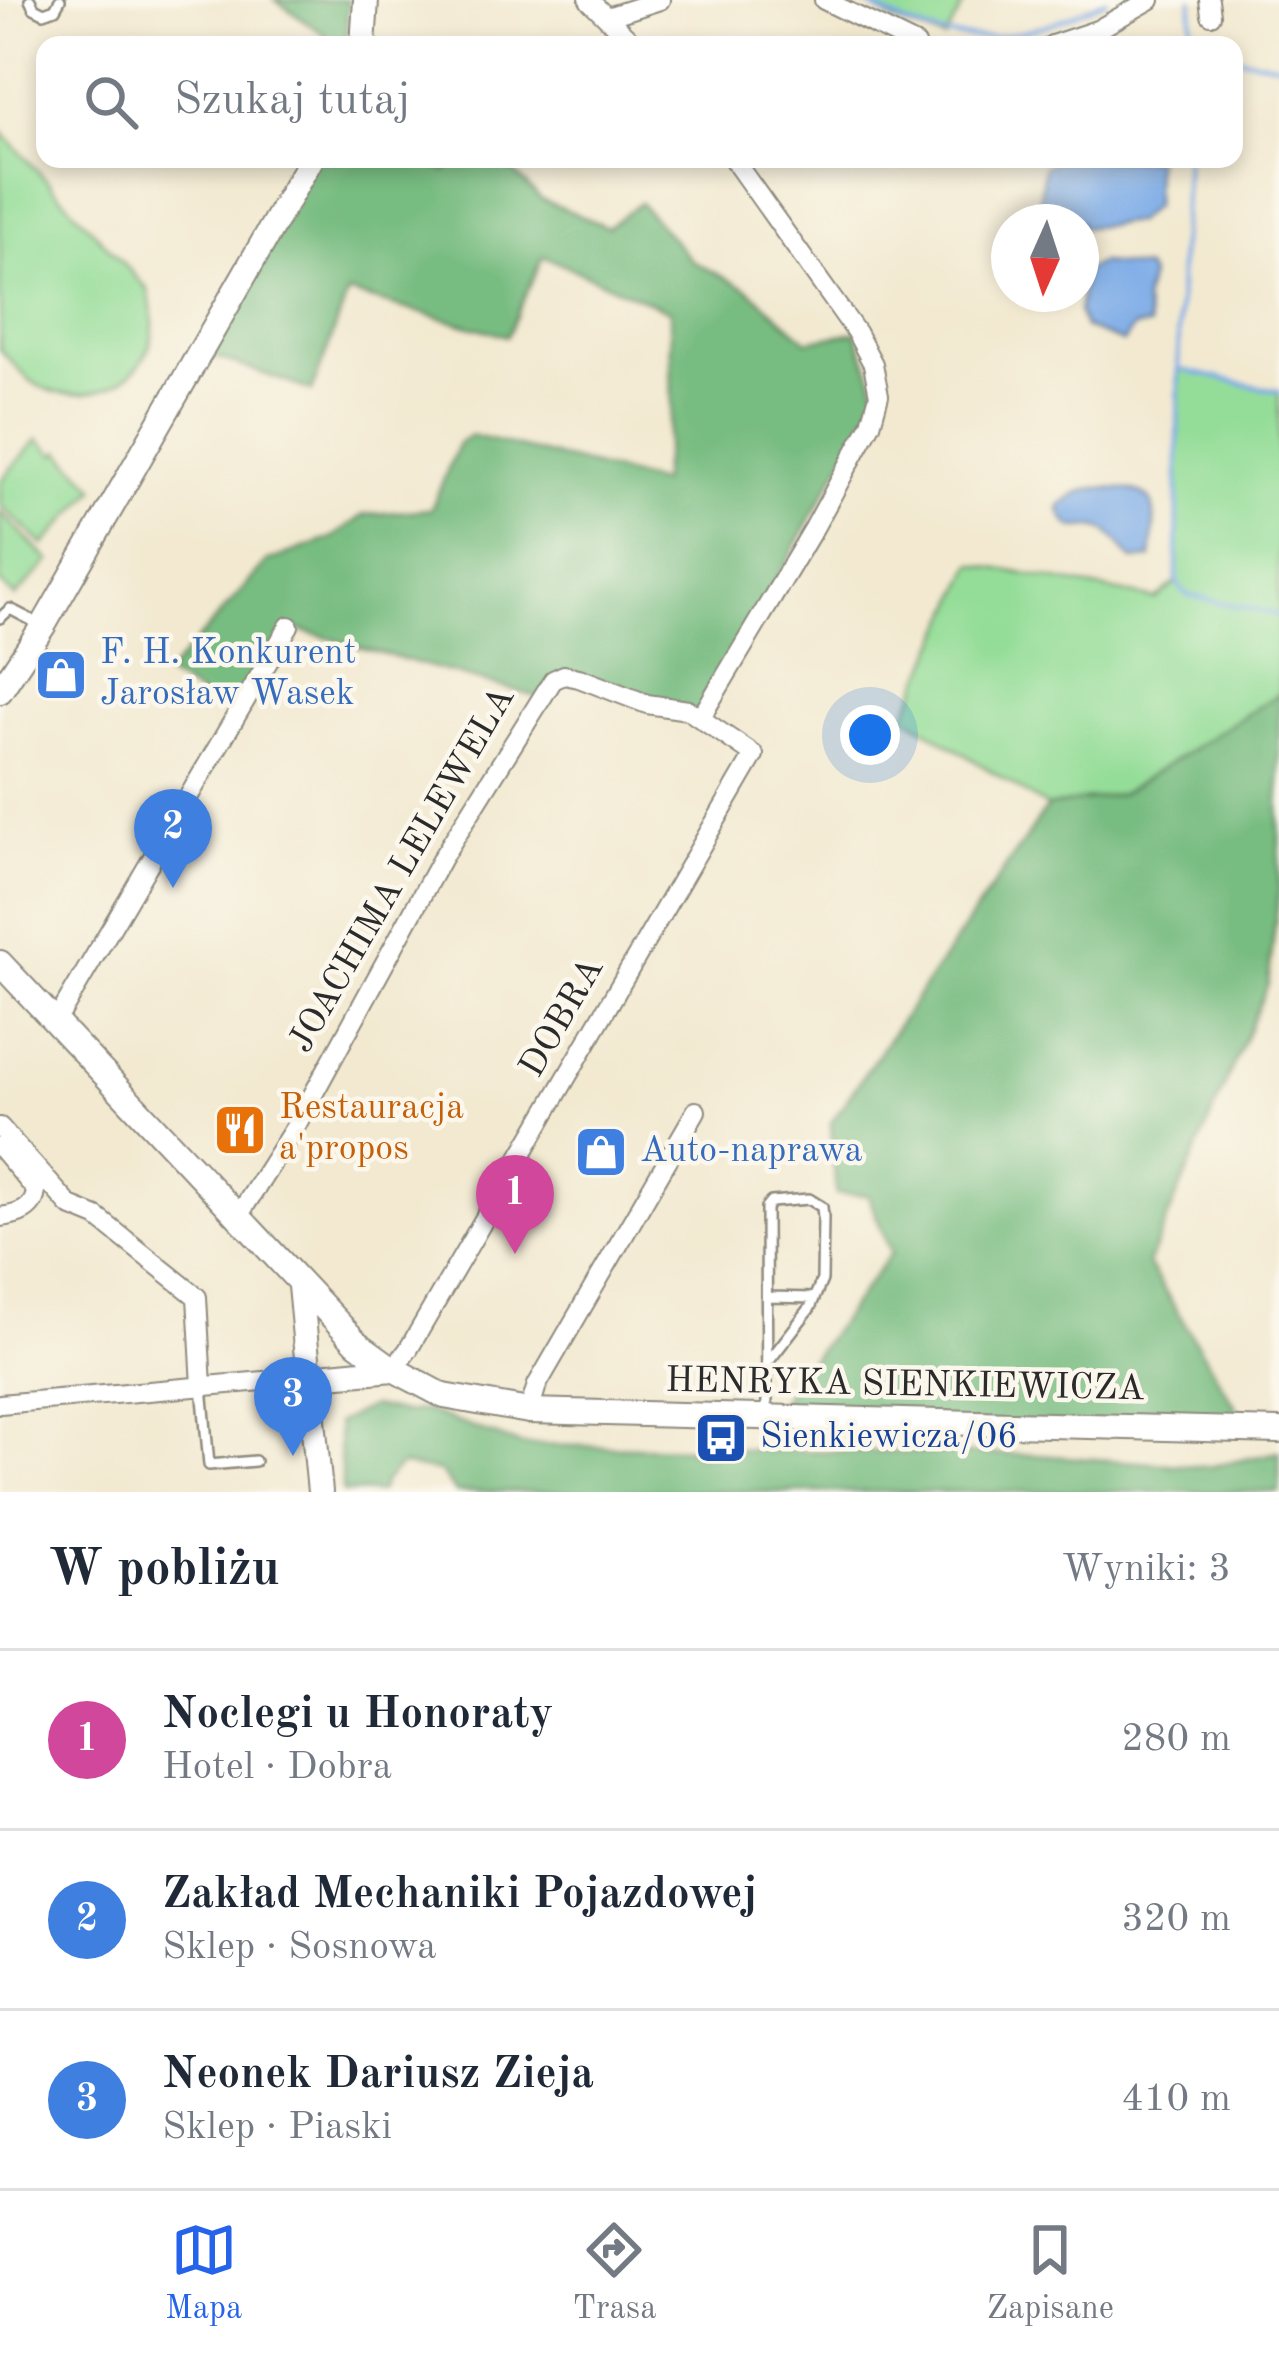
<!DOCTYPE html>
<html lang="pl">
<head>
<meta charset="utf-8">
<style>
	body { margin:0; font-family:"Old Standard TT",serif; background:#f6f6f7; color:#1f2937 }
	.compass { position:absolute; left:991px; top:204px; width:108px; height:108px; border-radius:50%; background:#fff; box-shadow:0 6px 18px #0003; rotate:183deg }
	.you { position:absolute; left:870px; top:735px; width:42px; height:42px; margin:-30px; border:9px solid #fff; border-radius:50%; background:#1a73e8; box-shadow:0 0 0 18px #1a73e833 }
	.badge { display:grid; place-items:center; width:78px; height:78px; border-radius:50%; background:#2563eb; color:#fff; font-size:39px; font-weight:700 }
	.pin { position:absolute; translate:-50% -99px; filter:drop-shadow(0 3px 6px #0008) }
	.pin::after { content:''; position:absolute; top:63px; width:42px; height:36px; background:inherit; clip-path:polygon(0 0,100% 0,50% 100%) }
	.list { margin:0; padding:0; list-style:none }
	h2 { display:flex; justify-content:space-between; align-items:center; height:156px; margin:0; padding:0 48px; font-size:51px }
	h2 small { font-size:39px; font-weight:400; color:#747a83 }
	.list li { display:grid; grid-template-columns:78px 1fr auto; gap:36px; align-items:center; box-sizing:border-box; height:180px; padding:0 48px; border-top:3px solid #e0e1e3 }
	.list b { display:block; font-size:45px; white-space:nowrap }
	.list p { margin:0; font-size:39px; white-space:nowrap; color:#747a83 }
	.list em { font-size:39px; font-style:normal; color:#747a83 }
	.icon { flex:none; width:66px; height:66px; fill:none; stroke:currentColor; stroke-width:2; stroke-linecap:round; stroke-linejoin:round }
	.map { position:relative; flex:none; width:1279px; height:1492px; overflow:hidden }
	.search { position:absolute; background:#fff; box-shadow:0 6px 18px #0003; left:36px; right:36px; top:36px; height:132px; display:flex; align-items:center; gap:30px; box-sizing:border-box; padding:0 42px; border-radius:24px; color:#747a83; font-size:45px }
	.sheet { height:696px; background:#fff }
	nav { display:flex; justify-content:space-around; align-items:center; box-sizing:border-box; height:168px; border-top:3px solid #e0e1e3; background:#fff; font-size:33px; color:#747a83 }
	nav a { display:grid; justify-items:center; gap:6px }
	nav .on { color:#2563eb }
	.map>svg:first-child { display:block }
	.green { fill:#94dd98; stroke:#608462; stroke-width:3 }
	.forest { fill:#77bc80; stroke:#517456; stroke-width:3 }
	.water { fill:#7dace7; stroke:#546c89; stroke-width:3 }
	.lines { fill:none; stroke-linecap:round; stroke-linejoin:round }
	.stream { stroke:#7dace7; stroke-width:4.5 }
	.lane-casing { stroke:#8e8a7e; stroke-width:14 }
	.street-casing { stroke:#8e8a7e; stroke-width:22 }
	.secondary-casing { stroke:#8e8a7e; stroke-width:28 }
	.lane { stroke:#fff; stroke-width:9 }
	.street { stroke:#fff; stroke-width:18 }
	.secondary { stroke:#fff; stroke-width:24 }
	.labels { text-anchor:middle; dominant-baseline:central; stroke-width:9; stroke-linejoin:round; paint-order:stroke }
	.shop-label { font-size:36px; fill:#366cbe; stroke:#fbf7ec; text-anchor:start }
	.street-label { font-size:36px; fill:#2b2b2b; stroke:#fbf7ec }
	.food-label { font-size:36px; fill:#c56008; stroke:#fbf7ec; text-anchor:start }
	.transit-label { font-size:36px; fill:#164399; stroke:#fbf7ec; text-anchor:start }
</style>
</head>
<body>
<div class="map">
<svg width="1279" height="1492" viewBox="0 0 1279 1492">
	<rect width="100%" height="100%" fill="#fbf7ec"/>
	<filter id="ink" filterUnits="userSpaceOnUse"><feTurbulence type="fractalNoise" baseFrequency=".00833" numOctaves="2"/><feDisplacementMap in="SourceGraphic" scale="24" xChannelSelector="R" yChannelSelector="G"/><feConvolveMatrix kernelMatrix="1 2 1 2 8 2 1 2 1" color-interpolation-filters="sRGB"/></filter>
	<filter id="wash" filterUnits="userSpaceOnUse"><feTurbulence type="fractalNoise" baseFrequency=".004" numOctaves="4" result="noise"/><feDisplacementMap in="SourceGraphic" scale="48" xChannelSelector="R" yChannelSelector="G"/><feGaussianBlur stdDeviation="2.7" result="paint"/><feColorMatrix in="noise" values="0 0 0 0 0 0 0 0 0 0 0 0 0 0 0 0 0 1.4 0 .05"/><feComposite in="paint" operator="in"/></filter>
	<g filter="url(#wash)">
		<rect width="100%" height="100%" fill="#f2e9d0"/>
		<path class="green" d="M861 0H966L945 39 896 22Z
			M0 130 148 290C151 305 155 320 152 336 144 385 82 407 41 387 25 379 12 362 0 349Z
			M1179 369 1279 391V694L1121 794 1047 807 905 716 973 564 1156 599 1176 583Z
			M38 439 56 455 60 451 96 488 44 545 0 505V481Z
			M0 512 50 561 15 597 0 583Z"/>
		<path class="forest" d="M275 0H348L346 39 332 45 324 34Z
			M311 159H415L445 171 462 159H500L541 199 607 227 640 203 692 261 748 289 807 341 856 332 879 395 701 717 564 676 541 698 289 627 237 717 166 675 268 561 332 538 364 515 431 509 459 443 471 435 660 483 672 409 670 311 543 256 507 336 348 293 312 391 202 352Z
			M1279 694V891L1268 984 1148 1264 1250 1430 767 1419 891 1253 868 1195 836 1194 831 1123 1047 807 1121 794Z
			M372 1406 404 1413 423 1410 522 1445 689 1448 695 1455 709 1456 714 1449 1035 1455 1209 1467 1279 1452V1492H455L440 1472 401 1465 385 1481 380 1492H343L337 1423Z"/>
		<path class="water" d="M1059 159H1155L1154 206 1135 222 1081 228V222H1044L1039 208 1044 167Z
			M1101 263 1145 268 1150 276 1144 300 1149 326 1133 328 1123 342 1085 328 1078 312 1085 270Z
			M1096 488C1162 488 1157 500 1151 558L1133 560C1123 552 1118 538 1106 531 1082 518 1072 544 1059 507L1079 492Z"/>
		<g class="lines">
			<path class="stream" d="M861 0C952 56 1013 45 1106 0
				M1192 0V45
				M1234 57 1279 64
				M1186 159 1179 271 1177 583 1187 595 1279 615
				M1179 369 1279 392"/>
		</g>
	</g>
	<g filter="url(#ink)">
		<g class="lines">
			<g class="lane-casing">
				<path id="lane" d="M30 0 34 8 44 13 55 9 60 0
					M0 618 10 609 41 625
					M769 1297 814 1298
					M202 1386 209 1465 255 1461
					M767 1414 766 1208 771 1202 809 1199 822 1207 823 1217 822 1280 810 1308 769 1361"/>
			</g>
			<g class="street-casing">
				<path id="street" d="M589 0 635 45
					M824 0 916 45
					M1209 0 1211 15
					M607 17 660 0
					M1052 45 1097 30 1150 0
					M701 717 814 528 871 424 879 395 873 364 856 332 733 159
					M57 1020 289 626
					M0 1127 70 1206 97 1217 197 1297 202 1386
					M0 1147 36 1190C35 1210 18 1215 0 1217
					M237 1218 297 1124 442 858 553 680 564 675 579 678 647 704 688 710 754 755 408 1350 393 1369
					M0 1404 309 1377
					M529 1411 537 1385 696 1111"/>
			</g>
			<g class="secondary-casing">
				<path id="secondary" d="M363 45 366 0
					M0 691 43 626 311 159
					M0 963 357 1343 393 1369 444 1396 529 1411 1279 1431
					M300 1286 320 1492
					M309 1377 393 1369"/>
			</g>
			<use href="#lane" class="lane"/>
			<use href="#street" class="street"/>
			<use href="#secondary" class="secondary"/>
		</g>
	</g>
	<defs>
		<g id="shop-square" transform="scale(2.7)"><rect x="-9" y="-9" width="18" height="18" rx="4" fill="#3f7fe0" stroke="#fbf7ec"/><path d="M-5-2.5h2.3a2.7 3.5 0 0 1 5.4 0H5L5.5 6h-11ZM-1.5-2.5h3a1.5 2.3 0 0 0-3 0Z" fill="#fff"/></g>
		<g id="restaurant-square" transform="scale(2.7)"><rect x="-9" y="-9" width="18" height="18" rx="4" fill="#e8710a" stroke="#fbf7ec"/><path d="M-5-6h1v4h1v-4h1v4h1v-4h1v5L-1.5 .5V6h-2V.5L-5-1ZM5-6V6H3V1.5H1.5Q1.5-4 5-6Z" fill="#fff"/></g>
		<g id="bus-square" transform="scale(2.7)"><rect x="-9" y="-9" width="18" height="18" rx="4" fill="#1a4fb4" stroke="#fbf7ec"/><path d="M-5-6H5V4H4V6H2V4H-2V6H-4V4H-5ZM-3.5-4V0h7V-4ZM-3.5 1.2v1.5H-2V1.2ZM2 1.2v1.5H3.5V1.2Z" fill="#fff"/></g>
	</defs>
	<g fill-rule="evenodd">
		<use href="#shop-square" x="61" y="675"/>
		<use href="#restaurant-square" x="240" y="1130"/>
		<use href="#shop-square" x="601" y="1152"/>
		<use href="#bus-square" x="721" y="1438"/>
	</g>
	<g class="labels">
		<g class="shop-label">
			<text x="100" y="654">F. H. Konkurent<tspan x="100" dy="41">Jarosław Wasek</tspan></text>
			<text x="640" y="1152">Auto-naprawa</text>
		</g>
		<g class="street-label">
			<text transform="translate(403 870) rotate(-60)">JOACHIMA LELEWELA</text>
			<text transform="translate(563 1018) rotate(-60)">DOBRA</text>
			<text transform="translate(905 1386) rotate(1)">HENRYKA SIENKIEWICZA</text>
		</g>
		<g class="food-label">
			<text x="279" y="1109">Restauracja<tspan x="279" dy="41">a'propos</tspan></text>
		</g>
		<g class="transit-label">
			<text x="760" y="1438">Sienkiewicza/06</text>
		</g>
	</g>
</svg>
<svg class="compass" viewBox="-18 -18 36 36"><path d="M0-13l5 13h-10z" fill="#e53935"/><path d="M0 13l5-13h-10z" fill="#747a83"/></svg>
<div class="you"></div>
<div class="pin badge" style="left:515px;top:1254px;background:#d1479c">1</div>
<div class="pin badge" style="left:173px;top:888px;background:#3f7fe0">2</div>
<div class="pin badge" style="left:293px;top:1456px;background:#3f7fe0">3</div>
<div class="search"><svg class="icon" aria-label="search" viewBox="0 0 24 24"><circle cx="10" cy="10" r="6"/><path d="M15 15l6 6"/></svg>Szukaj tutaj</div>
</div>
<section class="sheet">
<h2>W pobliżu<small>Wyniki: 3</small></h2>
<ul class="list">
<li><span class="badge" style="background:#d1479c">1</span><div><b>Noclegi u Honoraty</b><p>Hotel · Dobra</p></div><em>280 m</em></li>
<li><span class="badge" style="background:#3f7fe0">2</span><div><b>Zakład Mechaniki Pojazdowej</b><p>Sklep · Sosnowa</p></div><em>320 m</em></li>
<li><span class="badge" style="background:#3f7fe0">3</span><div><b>Neonek Dariusz Zieja</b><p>Sklep · Piaski</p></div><em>410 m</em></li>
</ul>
</section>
<nav>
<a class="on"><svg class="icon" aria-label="map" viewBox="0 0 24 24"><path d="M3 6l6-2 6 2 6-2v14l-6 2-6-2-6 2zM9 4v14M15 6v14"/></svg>Mapa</a>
<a><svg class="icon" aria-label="directions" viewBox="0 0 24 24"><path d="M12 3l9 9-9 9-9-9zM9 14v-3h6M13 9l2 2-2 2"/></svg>Trasa</a>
<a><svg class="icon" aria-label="saved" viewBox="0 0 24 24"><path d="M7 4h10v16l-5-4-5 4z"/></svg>Zapisane</a>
</nav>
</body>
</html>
